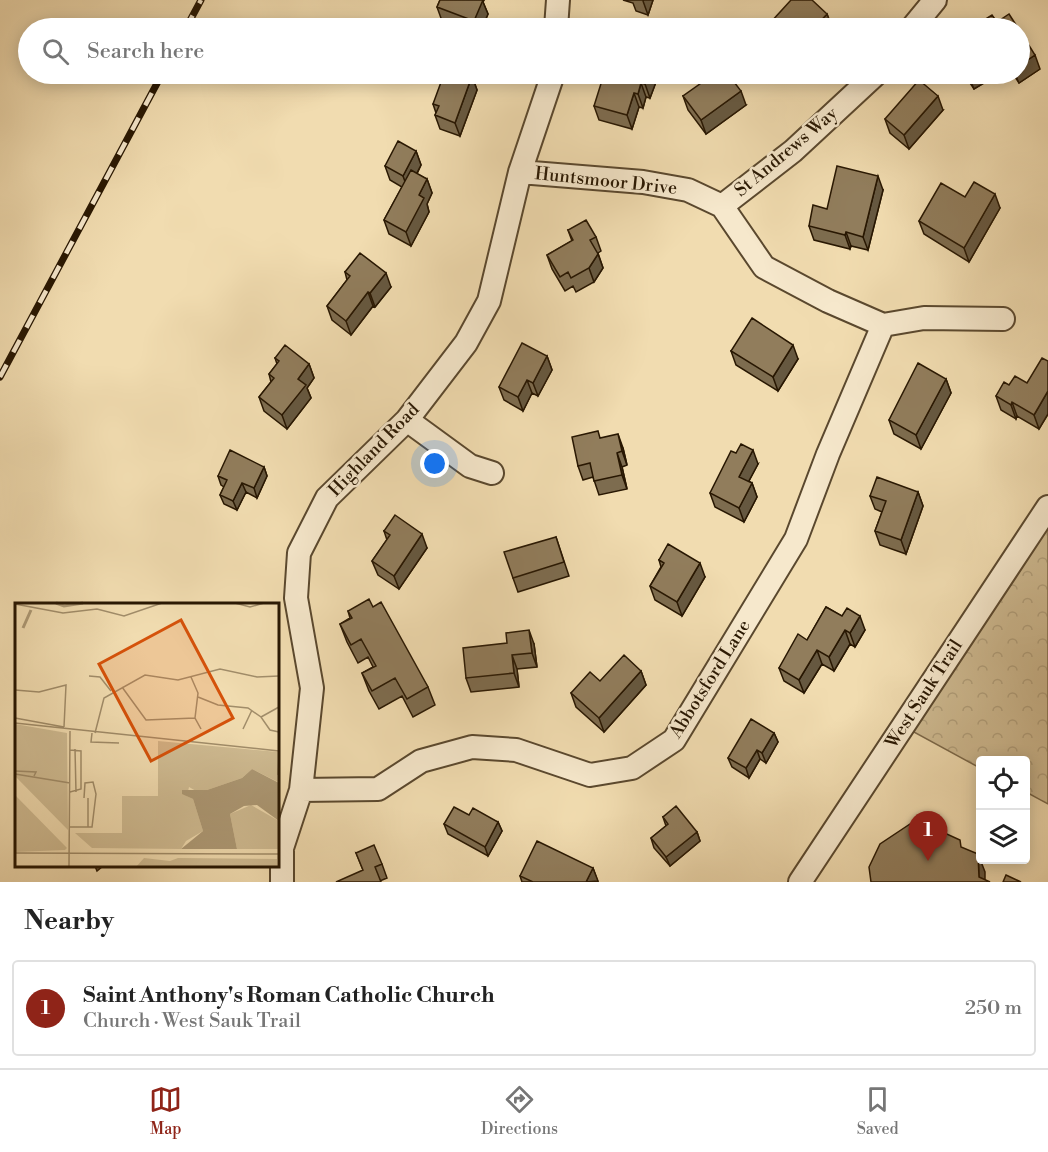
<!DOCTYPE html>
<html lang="en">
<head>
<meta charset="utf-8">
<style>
	body { margin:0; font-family:"Libre Bodoni",serif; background:#f6f6f6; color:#222 }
	.controls { position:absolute; right:18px; bottom:18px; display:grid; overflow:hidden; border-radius:6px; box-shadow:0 3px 15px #0003 }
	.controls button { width:54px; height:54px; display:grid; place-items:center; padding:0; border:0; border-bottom:2px solid #e0e0e0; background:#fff; color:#222; font:30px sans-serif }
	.you { position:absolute; left:435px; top:464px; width:21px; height:21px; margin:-15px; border:4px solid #fff; border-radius:50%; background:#1a73e8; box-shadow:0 0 0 9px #1a73e833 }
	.badge { display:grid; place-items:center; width:39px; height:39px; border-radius:50%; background:#8f2418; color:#fff; font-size:20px; font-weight:700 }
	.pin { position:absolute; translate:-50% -50px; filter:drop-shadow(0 2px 3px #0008) }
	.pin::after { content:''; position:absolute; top:32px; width:21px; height:18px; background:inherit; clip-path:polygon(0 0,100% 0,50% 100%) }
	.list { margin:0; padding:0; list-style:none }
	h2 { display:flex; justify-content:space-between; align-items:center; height:78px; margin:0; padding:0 24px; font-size:26px }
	h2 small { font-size:20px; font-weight:400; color:#767676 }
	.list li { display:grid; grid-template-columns:39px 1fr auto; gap:18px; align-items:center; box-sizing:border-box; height:96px; margin:0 12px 12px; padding:0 12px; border:2px solid #e0e0e0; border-radius:6px }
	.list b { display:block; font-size:22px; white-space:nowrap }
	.list p { margin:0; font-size:20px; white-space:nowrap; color:#767676 }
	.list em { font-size:20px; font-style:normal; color:#767676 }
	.icon { flex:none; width:33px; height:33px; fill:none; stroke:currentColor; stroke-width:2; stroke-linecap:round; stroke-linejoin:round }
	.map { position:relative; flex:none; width:1048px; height:882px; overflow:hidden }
	.search { position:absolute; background:#fff; box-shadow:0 3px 15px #0003; left:18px; right:18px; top:18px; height:66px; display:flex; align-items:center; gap:15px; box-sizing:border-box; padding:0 21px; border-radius:33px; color:#767676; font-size:22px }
	.sheet { height:186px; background:#fff }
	nav { display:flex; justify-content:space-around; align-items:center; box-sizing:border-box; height:84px; border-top:2px solid #e0e0e0; background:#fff; font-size:16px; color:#767676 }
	nav a { display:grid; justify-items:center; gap:3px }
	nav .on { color:#8f2418 }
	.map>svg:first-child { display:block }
	.forest { fill:url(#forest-crowns); stroke:#7c694a; stroke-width:1.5 }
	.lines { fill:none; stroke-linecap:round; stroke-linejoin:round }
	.minor-casing { stroke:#5a482e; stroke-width:26 }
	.minor { stroke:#f6e8cc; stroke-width:22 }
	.rail-casing { stroke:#281702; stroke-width:7 }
	.rail { stroke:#f6e8cc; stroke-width:4.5; stroke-dasharray:14; stroke-linecap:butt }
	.wall { fill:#7d6c4f; stroke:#281702; stroke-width:1.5 }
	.shaded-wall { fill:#665840; stroke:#281702; stroke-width:1.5 }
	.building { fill:#917d5c; stroke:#281702; stroke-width:1.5 }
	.labels { text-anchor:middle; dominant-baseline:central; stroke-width:5; stroke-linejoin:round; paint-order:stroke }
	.street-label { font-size:18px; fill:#281702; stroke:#f6e8cc }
	.inset-river { fill:none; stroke:#ad9975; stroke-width:3 }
	.inset-road { fill:none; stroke:#a18d6a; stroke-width:1.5 }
	.view { fill:#d5520b; fill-opacity:0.15; stroke:#d5520b; stroke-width:3 }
	.inset-edge { fill:none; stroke:#281702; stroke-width:3 }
</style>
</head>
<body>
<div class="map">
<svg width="1048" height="882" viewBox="0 0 1048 882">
	<defs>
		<pattern id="forest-crowns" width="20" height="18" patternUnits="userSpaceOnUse" patternTransform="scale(1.5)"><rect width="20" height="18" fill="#cfbb92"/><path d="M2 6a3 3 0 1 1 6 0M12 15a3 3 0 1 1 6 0" fill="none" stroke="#b2a07c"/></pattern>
	</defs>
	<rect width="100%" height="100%" fill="#f1dcb0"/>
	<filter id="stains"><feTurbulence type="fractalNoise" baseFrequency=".00333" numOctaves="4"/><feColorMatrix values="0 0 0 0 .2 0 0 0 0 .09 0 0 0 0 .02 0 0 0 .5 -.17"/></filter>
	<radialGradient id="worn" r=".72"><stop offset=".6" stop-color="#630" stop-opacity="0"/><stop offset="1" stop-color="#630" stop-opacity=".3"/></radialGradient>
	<path class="forest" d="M1048 524V804L1026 792V760H980V768L912 731Z"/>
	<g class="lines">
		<g class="minor-casing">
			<path id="minor" d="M556 28 558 0
				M912 28 935 0
				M520 172 643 182 688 190 722 206 764 267 828 301 883 325 924 318 1003 319
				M722 206 793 151 876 74
				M407 420 470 466 492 473
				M301 790 378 789 421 761 472 747 516 750 590 775 632 768 674 740 796 539 828 454 883 325
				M282 882V848L301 790 312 688 296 598 299 553 327 498 407 420 466 343 489 301 520 172 553 74
				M800 882 1048 507"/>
		</g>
		<use href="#minor" class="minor"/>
		<g class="rail-casing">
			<path id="rail" d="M186 28 201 0
				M0 377 162 74"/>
		</g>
		<use href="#rail" class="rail"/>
	</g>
	<path class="wall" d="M440 0H484L483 2 488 14 482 28H463L442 21 437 7Z
		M623 0H653L648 15 636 11 633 3Z
		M827 14 832 27 831 28H774L771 22Z
		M1040 69 1019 83 1013 74H1020Z
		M659 74 650 98 646 97 643 108 639 107 632 129 599 120 594 106Z
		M964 74H999L974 89Z
		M472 76 477 90 460 136 440 129 435 115 436 113 433 104Z
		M683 96 746 105 706 134 688 110Z
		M943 110 909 149 890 133 885 119Z
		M416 151 421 165 417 174 427 179 432 193 427 204 429 212 411 246 389 234 384 220 402 187 390 180 385 166Z
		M883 190 868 250 851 246 850 249 814 240 809 226 827 209Z
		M965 197 1000 208 969 262 924 234 919 221Z
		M568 230 596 237 601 251 598 253 603 268 594 282 576 292 573 286 565 291 552 269 547 255 572 241Z
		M345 272 391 287 375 307 373 306 351 335 332 320 327 306 347 280Z
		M731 351 798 359 778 391 736 365Z
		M547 356 552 370 538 396 532 393 523 411 504 400 499 387Z
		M275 358 309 364 314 378 307 388 311 398 287 429 264 411 259 397 271 382 269 374 277 364Z
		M1048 361V414L1039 429 1017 416 1016 419 1001 410 996 396 1009 385 1027 383Z
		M946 379 951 393 921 449 894 434 889 420Z
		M601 438 623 448 627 465 622 467 627 489 599 495 593 477 583 480 578 466Z
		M758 464 749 481 752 483 757 497 744 522 715 507 710 493Z
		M264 467 267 476 257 498 246 492 237 510 224 504 220 495 224 487 221 485 218 476Z
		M918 492 923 506 906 554 880 545 875 531 882 512 875 509 870 496Z
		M384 531 427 548 399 589 378 575 372 561 387 540Z
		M556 537 569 576 518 592 513 578Z
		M659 560 705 577 682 616 655 600 650 586 661 567Z
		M373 607 428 687 435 705 413 717 402 696 379 709 369 691 362 673 373 667 368 657 358 663 347 642 340 624 350 618 348 611Z
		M826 607 865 630 855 647 850 644 834 671 822 664 804 693 784 681 779 668 807 640Z
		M534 644 537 667 517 669 519 687 471 692 466 678Z
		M641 671 646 685 604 732 576 707 571 693 600 681Z
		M774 733 778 742 766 763 760 759 749 778 732 767 728 758Z
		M469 815 498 822 502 831 488 856 448 834 444 824Z
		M663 817 697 832 700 841 670 866 654 848 651 838 666 826Z
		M356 853 382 864 387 878 380 881 363 870Z
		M593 868 598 882H522L520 876Z"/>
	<path class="shaded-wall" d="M476 0H484L483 2 488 14 482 28H477L474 21Z
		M644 0H653L648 15 643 1Z
		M827 14 832 27 831 28H814Z
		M803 23 805 28H798Z
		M1035 55 1040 69 1019 83 1015 74H1020V65Z
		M649 74H659L650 98 645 84Z
		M972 74H999L974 89 968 75Z
		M472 76 477 90 460 136 455 123Z
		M641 83 646 97 643 108 638 94Z
		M741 91 746 105 706 134 701 120Z
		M634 93 639 107 632 129 627 115Z
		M938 96 943 110 909 149 904 135Z
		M416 151 421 165 408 190 403 176Z
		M878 176 883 190 868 250 863 237Z
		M427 179 432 193 427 204 429 212 411 246 406 232 419 195Z
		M995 194 1000 208 969 262 964 248Z
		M846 232 851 246 850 249 845 235Z
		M598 254 603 268 594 282 589 268Z
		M386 273 391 287 375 307 370 293Z
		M368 292 373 306 351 335 346 321Z
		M793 345 798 359 778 391 773 377Z
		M547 356 552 370 538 396 533 383Z
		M309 364 314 378 307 388 311 398 287 429 282 415 298 379Z
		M946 379 951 393 921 449 916 435Z
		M527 380 532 393 523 411 518 397Z
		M1048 391V414L1039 429 1034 415Z
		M1012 402 1017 416 1016 419 1011 405Z
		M618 434 623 448 627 465 622 451Z
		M753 450 758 464 744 490 739 477Z
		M617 453 622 467 627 489 622 475Z
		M264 467 267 476 257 498 254 488Z
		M242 483 246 492 237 510 233 501Z
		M752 483 757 497 744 522 739 508Z
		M918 492 923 506 906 554 901 540Z
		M422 534 427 548 399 589 394 576Z
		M700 563 705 577 682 616 677 602Z
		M860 616 865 630 855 647 850 633Z
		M529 630 534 644 537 667 532 653Z
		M845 630 850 644 834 671 829 657Z
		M817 650 822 664 804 693 799 680Z
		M512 655 517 669 519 687 514 673Z
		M641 671 646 685 604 732 599 718Z
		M774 733 778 742 766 763 762 753Z
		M757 750 760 759 749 778 746 768Z
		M498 822 502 831 488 856 485 847Z
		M697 832 700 841 670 866 666 857Z
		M978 854 985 872V882L979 877Z
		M95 866H103L97 871Z
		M593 868 598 881 586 882Z"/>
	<path class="building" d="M440 0H483L474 21 437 7Z
		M791 0H812L827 14 814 28H809L803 23 798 28H779L771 22Z
		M1009 14 1018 28H971L992 15 997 22Z
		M1020 31 1035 55 1020 65Z
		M444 74H467L472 76 455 123 435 115 439 106 433 104Z
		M604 74H649L645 84 641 83 638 94 634 93 627 115 594 106Z
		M714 74H728L741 91 701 120 683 96Z
		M919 80 938 96 904 135 885 119Z
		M398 141 416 151 403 176 385 166Z
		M837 166 878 176 863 237 846 232 845 235 809 226 813 205 827 209Z
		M411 170 427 179 419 195 424 198 406 232 384 220Z
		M974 182 995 194 964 248 919 221 941 183 965 197Z
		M586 220 596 237 590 240 598 254 589 268 571 278 568 272 560 277 547 255 573 240 568 230Z
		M360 253 386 273 370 293 368 292 346 321 327 306 350 276 345 272Z
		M752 318 793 345 773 377 731 351Z
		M522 343 547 356 533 383 527 380 518 397 499 387Z
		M285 345 309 364 298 379 306 385 282 415 259 397 274 378 269 374 279 361 275 358Z
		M1042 358 1048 361V391L1034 415 1012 402 1011 405 996 396 1004 382 1009 385 1015 376 1027 383Z
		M918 363 946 379 916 435 889 420Z
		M598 431 600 438 618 434 622 451 617 453 622 475 594 481 590 463 578 466 572 437Z
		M741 444 753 450 739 477 752 483 739 508 710 493 731 451 736 453Z
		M230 450 264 467 254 488 242 483 233 501 220 495 227 480 218 476Z
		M877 477 918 492 901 540 875 531 886 501 870 496Z
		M395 515 422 534 394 576 372 561 390 535 384 531Z
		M556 537 564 562 513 578 504 552Z
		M668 544 700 563 677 602 650 586 664 563 659 560Z
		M369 599 373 607 381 602 428 687 407 699 395 678 372 691 362 673 376 666 361 639 351 645 340 624 352 618 348 611Z
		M826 607 842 616 847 608 860 616 850 633 845 630 829 657 817 650 799 680 779 668 798 634 807 640Z
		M529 630 532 653 512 655 514 673 466 678 463 648 507 643 506 633Z
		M624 655 641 671 599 718 571 693 590 672 600 681Z
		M751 719 774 733 762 753 757 750 746 768 728 758Z
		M676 806 697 832 666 857 651 838 668 824 663 817Z
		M454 807 469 815 473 808 498 822 485 847 444 824Z
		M916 820 960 840 961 847 978 854 979 877 990 882H871L869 867 880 844Z
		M537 841 593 868 586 882H533L520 876Z
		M374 845 382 864 375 867 381 882H336L363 870 356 853Z
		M1006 875 1021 882H1003Z"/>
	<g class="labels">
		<g class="street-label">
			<text transform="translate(786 152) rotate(-40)">St Andrews Way</text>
			<text transform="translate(606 181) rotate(6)">Huntsmoor Drive</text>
			<text transform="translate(374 450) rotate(-46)">Highland Road</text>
			<text transform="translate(710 679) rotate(-58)">Abbotsford Lane</text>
			<text transform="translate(924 694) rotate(-57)">West Sauk Trail</text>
		</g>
	</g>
	<g transform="translate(15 603)">
		<rect width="264" height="264" fill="#f1dcb0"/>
		<path d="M0 121 52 130 53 227 0 173ZM0 192 52 245 50 247 0 249Z" fill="#cfbb92"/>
		<path d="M143 138 263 149V179L237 166 227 175 192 187 181 188 174 184 172 193 178 196 188 228 171 238 166 246 77 245 60 230H107V193H143ZM236 202 264 218V246H222L215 211ZM163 255 262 256V264H155V258Z" fill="#cfbb92"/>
		<path d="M129 255 155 258V264H121Z" fill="#cfbb92"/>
		<path d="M237 166 264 180V218L242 202 229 203 215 211 222 246H166L188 228 178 196 167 191V187H192L227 175Z" fill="#ad9975"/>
		<path class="inset-river" d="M41 0 49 3 68 0M8 25 16 7"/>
		<path class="inset-road" d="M220 0 235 4 249 0M0 1 48 10 82 6 109 13 147 0M74 73 85 74 96 88M176 74 183 90 180 115 186 126M107 84 131 117 180 115M0 87 24 89 51 82 49 124M183 94 203 102 233 105 246 114 255 127 264 129M246 114 264 104M0 115 49 124M0 120 264 148M228 126 237 107M77 130 76 139 104 140M80 130 89 95 130 72 163 77 205 66 242 74 264 73M60 146 61 189M0 168 21 169 19 173M0 171 55 180M263 172 264 151M55 189 66 186V148L55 147M73 195V224M54 224H77L81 191 78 179 70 180 69 195M0 250 264 251M54 264 55 128"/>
		<path class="view" d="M166 17 218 115 136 158 84 61Z"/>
		<rect width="264" height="264" class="inset-edge"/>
	</g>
	<rect width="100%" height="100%" filter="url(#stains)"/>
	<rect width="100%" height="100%" fill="url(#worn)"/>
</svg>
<div class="controls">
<button><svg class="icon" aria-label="locate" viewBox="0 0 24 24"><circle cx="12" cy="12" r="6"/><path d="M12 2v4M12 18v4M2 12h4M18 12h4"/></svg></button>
<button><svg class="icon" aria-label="layers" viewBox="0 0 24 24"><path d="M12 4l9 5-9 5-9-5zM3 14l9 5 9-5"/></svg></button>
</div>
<div class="you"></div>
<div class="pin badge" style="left:928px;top:861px">1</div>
<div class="search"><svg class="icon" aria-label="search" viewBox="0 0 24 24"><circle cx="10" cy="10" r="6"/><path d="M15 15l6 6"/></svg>Search here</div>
</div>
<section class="sheet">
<h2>Nearby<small></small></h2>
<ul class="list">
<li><span class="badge">1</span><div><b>Saint Anthony's Roman Catholic Church</b><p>Church · West Sauk Trail</p></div><em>250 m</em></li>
</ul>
</section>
<nav>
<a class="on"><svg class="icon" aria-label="map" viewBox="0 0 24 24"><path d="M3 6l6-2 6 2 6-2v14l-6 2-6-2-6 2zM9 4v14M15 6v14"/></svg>Map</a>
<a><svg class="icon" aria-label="directions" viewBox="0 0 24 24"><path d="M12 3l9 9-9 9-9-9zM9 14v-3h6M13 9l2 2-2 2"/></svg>Directions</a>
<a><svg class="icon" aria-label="saved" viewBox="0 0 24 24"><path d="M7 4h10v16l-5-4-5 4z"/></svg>Saved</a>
</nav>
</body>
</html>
